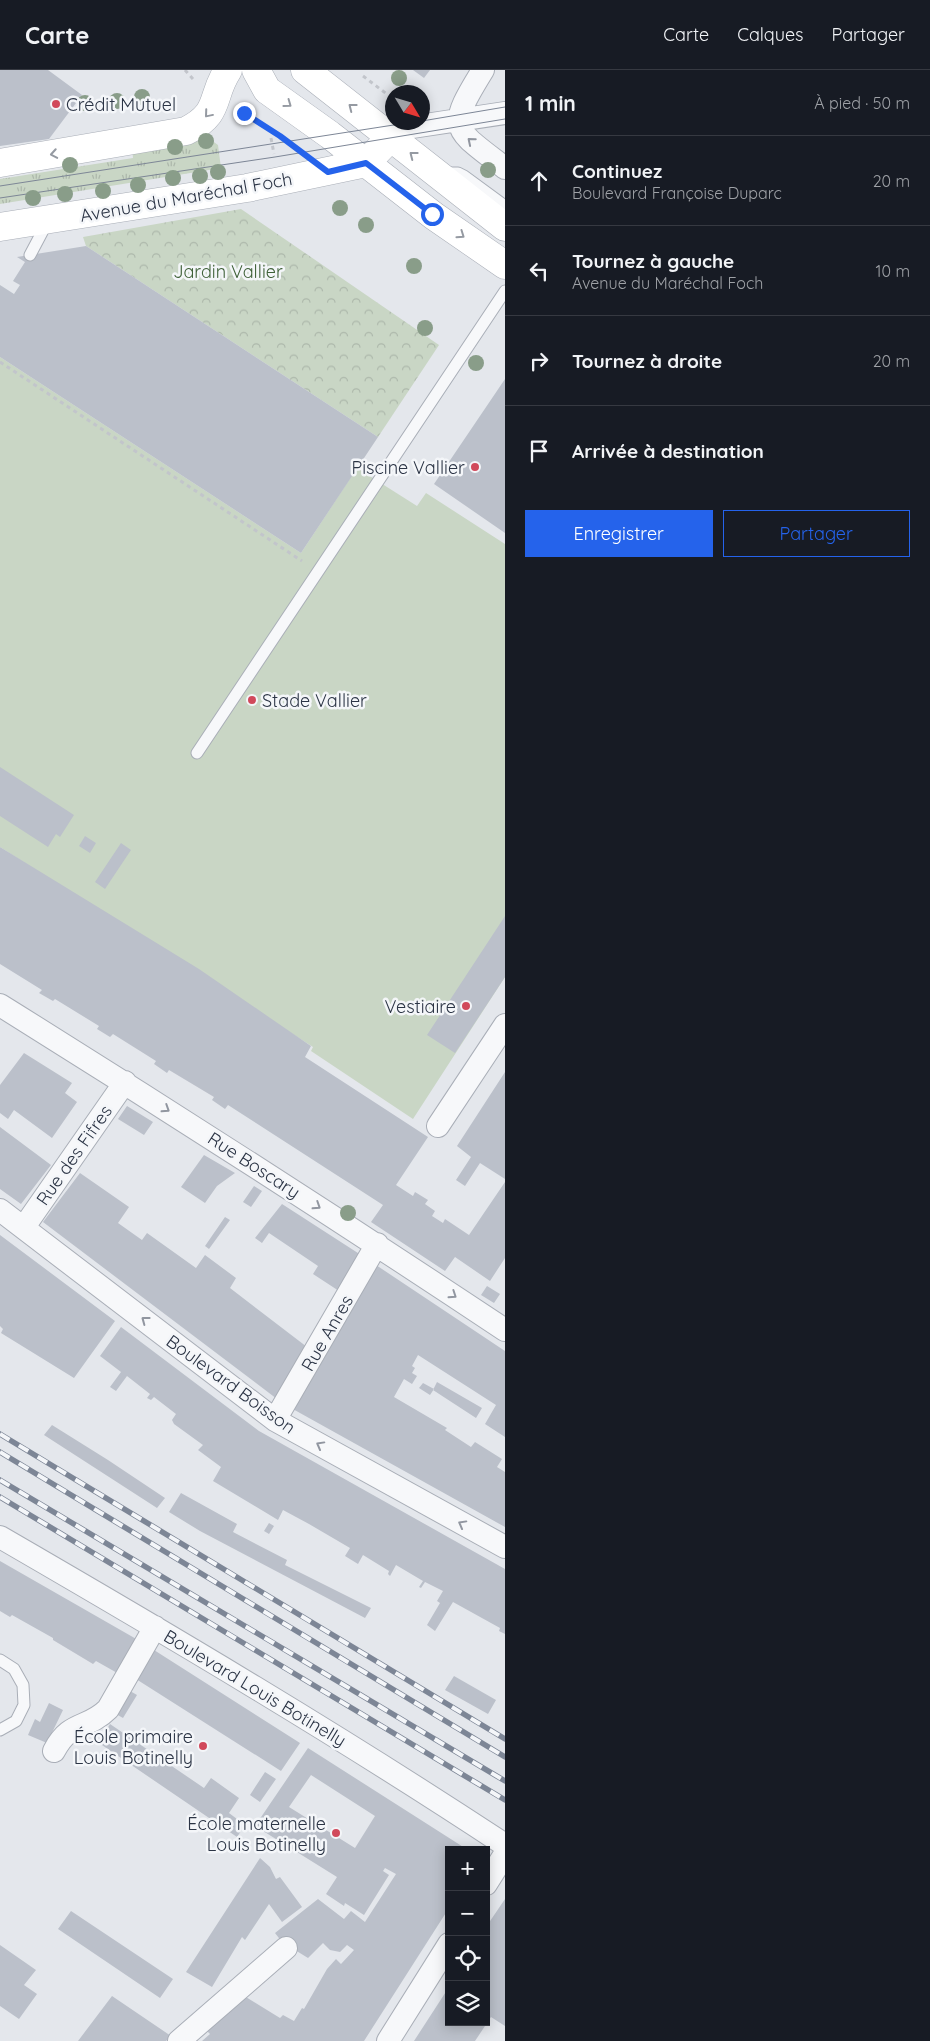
<!DOCTYPE html>
<html lang="fr">
<head>
<meta charset="utf-8">
<style>
	body { margin:0; font-family:Quicksand,sans-serif; background:#20242c; color:#f1f3f6 }
	.controls { position:absolute; right:15px; bottom:15px; display:grid; overflow:hidden; border-radius:0px; box-shadow:0 2px 12px #0003 }
	.controls button { width:45px; height:45px; display:grid; place-items:center; padding:0; border:0; border-bottom:1px solid #363941; background:#171b24; color:#f1f3f6; font:25px sans-serif }
	.compass { position:absolute; left:385px; top:15px; width:45px; height:45px; border-radius:50%; background:#171b24; box-shadow:0 2px 12px #0003; rotate:128deg }
	.stop { position:absolute; width:15px; height:15px; margin:-11px; border:4px solid #2563eb; border-radius:50%; background:#fff }
	.stop.end { background:#2563eb; border-color:#fff; box-shadow:0 1px 5px #0008 }
	.list { margin:0; padding:0; list-style:none }
	h2 { display:flex; justify-content:space-between; align-items:center; height:65px; margin:0; padding:0 20px; font-size:21px }
	h2 small { font-size:16px; font-weight:400; color:#9ea1a6 }
	.list li { display:grid; grid-template-columns:32px 1fr auto; gap:15px; align-items:center; box-sizing:border-box; height:90px; padding:0 20px; border-top:1px solid #363941 }
	.list b { display:block; font-size:19px; white-space:nowrap }
	.list p { margin:0; font-size:16px; white-space:nowrap; color:#9ea1a6 }
	.list em { font-size:16px; font-style:normal; color:#9ea1a6 }
	.actions { display:flex; gap:10px; padding:15px 20px }
	.actions a { flex:1; padding:11px 0; border:1px solid #2563eb; border-radius:0px; text-align:center; font-size:18px; color:#2563eb }
	.actions .main { background:#2563eb; color:#fff }
	.icon { flex:none; width:28px; height:28px; fill:none; stroke:currentColor; stroke-width:2; stroke-linecap:round; stroke-linejoin:round }
	.map { position:relative; flex:none; width:505px; height:1971px; overflow:hidden }
	header { display:flex; align-items:center; gap:30px; box-sizing:border-box; height:70px; padding:0 25px; background:#171b24; border-bottom:1px solid #363941 }
	header strong { font-size:24px }
	nav { display:flex; gap:28px; margin-inline-start:auto; font-size:18px }
	main { display:flex }
	aside { flex:1; background:#171b24 }
	.map>svg:first-child { display:block }
	.grass { fill:url(#grass-tufts) }
	.park { fill:url(#park-crowns) }
	.pitch { fill:#c9d6c5 }
	.building { fill:#bbc0ca; fill-rule:evenodd }
	.lines { fill:none; stroke-linecap:round; stroke-linejoin:round }
	.lane-casing { stroke:#a9aeb7; stroke-width:13 }
	.street-casing { stroke:#a9aeb7; stroke-width:24 }
	.secondary-casing { stroke:#a9aeb7; stroke-width:29 }
	.path { stroke:#c2c5cb; stroke-width:3; stroke-dasharray:4 4; stroke-linecap:butt }
	.lane { stroke:#f7f8fa; stroke-width:11 }
	.street { stroke:#f7f8fa; stroke-width:22 }
	.secondary { stroke:#fff; stroke-width:28 }
	.tram { stroke:#7d8696; stroke-width:1 }
	.rail-casing { stroke:#7d8696; stroke-width:5.5 }
	.rail { stroke:#f4f6f9; stroke-width:4; stroke-dasharray:11; stroke-linecap:butt }
	.tree { fill:#899d89 }
	.oneway { stroke:#959aa2 }
	.oneway2 { stroke:#9196a0 }
	.route { stroke:#2563eb; stroke-width:6 }
	.poi-dot { fill:#d1495b; stroke:#f4f6f9; stroke-width:2 }
	.labels { text-anchor:middle; dominant-baseline:central; stroke-width:5; stroke-linejoin:round; paint-order:stroke }
	.poi-label { font-size:18px; fill:#2b3445; stroke:#f4f6f9; text-anchor:end }
	.street-label { font-size:18px; fill:#2b3445; stroke:#f4f6f9 }
	.park-label { font-size:18px; fill:#3f6138; stroke:#f4f6f9 }
</style>
</head>
<body>
<header>
<strong>Carte</strong>
<nav><a>Carte</a><a>Calques</a><a>Partager</a></nav>
</header>
<main>
<div class="map">
<svg width="505" height="1971" viewBox="0 0 505 1971">
	<defs>
		<pattern id="grass-tufts" width="24" height="20" patternUnits="userSpaceOnUse" patternTransform="scale(1.25)"><rect width="24" height="20" fill="#c9d6c5"/><path d="M3 7l-1-3M5 7V3M7 7l1-3M15 17l-1-3M17 17v-4M19 17l1-3" fill="none" stroke="#adb8ab"/></pattern>
		<pattern id="park-crowns" width="20" height="18" patternUnits="userSpaceOnUse" patternTransform="scale(1.25)"><rect width="20" height="18" fill="#c9d6c5"/><path d="M2 6a3 3 0 1 1 6 0M12 15a3 3 0 1 1 6 0" fill="none" stroke="#adb8ab"/></pattern>
	</defs>
	<rect width="100%" height="100%" fill="#e4e7ec"/>
	<path class="grass" d="M203 64 218 75 221 98 0 134V109L133 88 132 77Z"/>
	<path class="park" d="M241 139 439 275 378 367 86 176 83 167Z"/>
	<path class="pitch" d="M0 287 301 483 357 398 417 436 426 423 505 474V907L413 1049 311 981 313 977 0 777Z"/>
	<path class="building" d="M0 0H48L82 25 49 69 0 76Z
		M413 0H430L424 8Z
		M86 176 378 367 301 483 0 287V215L14 224 20 215 13 211 25 192 17 187Z
		M505 309V463L434 414Z
		M0 697 74 745 60 767 56 764 48 777 0 746Z
		M85 766 96 773 90 783 79 776Z
		M121 773 131 780 105 819 95 812Z
		M0 777 199 899 311 976 305 987 428 1067 396 1115 413 1126 415 1122 428 1130 425 1134 435 1141 432 1146 443 1153 445 1149 469 1165 505 1112V1188L490 1211 455 1187 445 1201 371 1152 383 1135 228 1035 225 1039 212 1030 214 1027 169 1000 167 1003 154 994 156 991 113 964 110 967 97 959 99 956 55 929 53 931 39 923 42 920 0 894Z
		M505 846V907L455 983 427 965Z
		M24 983 72 1013 65 1023 77 1032 52 1068 14 1040 8 1049 0 1043V1015Z
		M505 1002V1109L480 1093 465 1116 456 1110 471 1087 457 1076Z
		M127 1036 153 1052 144 1065 118 1049Z
		M0 1057 51 1095 21 1134 0 1119Z
		M204 1085 235 1103 217 1116 205 1133 181 1117Z
		M80 1103 129 1137 118 1153 142 1170 147 1163 196 1198 205 1185 236 1208 230 1218 307 1277 277 1329 43 1152Z
		M254 1116 262 1121 251 1137 243 1132Z
		M282 1134 361 1185 339 1221 313 1204 318 1196 269 1163 262 1173 255 1168Z
		M225 1147 230 1150 209 1179 205 1176Z
		M0 1165 115 1251 74 1308 1 1263 3 1259 0 1256Z
		M376 1195 505 1281V1367L485 1354 496 1335 418 1285 412 1296 415 1298 412 1303 417 1306 412 1314 404 1309 394 1327 447 1358 445 1360 471 1377 475 1372 502 1389 497 1397 505 1402V1457L291 1338Z
		M487 1216 500 1224 494 1233 481 1225Z
		M121 1257 259 1361 505 1499V1564L499 1561 500 1558 453 1532 435 1561 427 1555 440 1533 437 1531 443 1521 425 1512 421 1518 419 1517 423 1511 396 1495 390 1506 388 1504 389 1501 363 1485 358 1494 345 1486 350 1478 309 1454 283 1440 278 1450 213 1411 221 1397 198 1380 203 1375 174 1354 172 1350 176 1344 154 1327 151 1330 147 1328 150 1324 127 1306 116 1321 110 1317 121 1302 100 1286Z
		M437 1312 482 1338 476 1348 433 1320Z
		M423 1313 434 1319 430 1325 419 1318Z
		M52 1355 108 1390 165 1428 157 1438 44 1365Z
		M181 1423 237 1454 233 1462 287 1490 285 1495 371 1538 365 1548 200 1461 169 1442Z
		M269 1453 274 1456 269 1464 264 1461Z
		M0 1491 138 1570 119 1604 96 1591 93 1594 53 1570V1568L12 1545 10 1547 0 1541Z
		M154 1580 300 1673 281 1701 136 1609Z
		M454 1606 496 1630 488 1644 445 1620Z
		M130 1621 137 1625 123 1648 116 1644Z
		M49 1633 63 1640 47 1673 28 1665 35 1649 40 1652Z
		M110 1654 204 1718 211 1708 239 1728 229 1743 245 1755 237 1767 99 1673Z
		M308 1678 468 1780H449V1838L364 1971H202L210 1964 208 1962 209 1951 241 1924 280 1948 283 1945 294 1951 302 1938 304 1939 327 1899 336 1889 341 1894 354 1880 347 1875 340 1882 330 1880 323 1873 308 1888 282 1872 275 1863 318 1829 344 1849 351 1841 365 1852 396 1804 385 1798 383 1801 389 1805 364 1845 345 1833 344 1836 326 1824 337 1807 255 1756ZM311 1705 375 1746 355 1778 289 1737Z
		M265 1702 276 1709 260 1732 250 1725Z
		M260 1788 270 1797 276 1809 280 1807 302 1837 282 1852 269 1834 245 1870 242 1867 212 1917 186 1902Z
		M505 1829V1956L491 1947 475 1971H414L449 1917V1952H486V1857Z
		M71 1841 173 1909 160 1928 58 1859Z
		M0 1875 36 1900 24 1915 37 1924 19 1949 0 1936Z
		M112 1926 171 1966 166 1971H78Z"/>
	<g class="lines">
		<g class="lane-casing">
			<path id="lane" d="M445 103H458L464 106 505 136
				M30 185 48 151
				M197 683 505 221
				M0 1590 14 1599 23 1615 24 1635 16 1651 0 1660"/>
		</g>
		<g class="street-casing">
			<path id="street" d="M483 0C446 60 452 57 505 98
				M390 68 399 59 505 43
				M0 935C170 1041 338 1149 505 1260
				M438 1056 505 955
				M0 1140 275 1350 505 1477
				M24 1157 125 1012
				M275 1350 377 1174
				M0 1467C171 1566 340 1666 505 1775
				M54 1681C70 1650 87 1660 108 1639L155 1557
				M486 1814 505 1784
				M179 1971 286 1878
				M388 1971 449 1874"/>
		</g>
		<g class="secondary-casing">
			<path id="secondary" d="M256 0 267 20 330 65 434 146 505 195
				M305 0 505 157
				M0 93 186 61C222 43 210 27 228 0
				M0 157 247 118 366 93 390 68"/>
		</g>
		<path class="path" d="M185 0 193 9
			M363 6 392 28
			M240 42 269 59
			M271 68 274 84
			M0 292 302 491"/>
		<use href="#lane" class="lane"/>
		<use href="#street" class="street"/>
		<use href="#secondary" class="secondary"/>
		<path class="tram" d="M422 51 505 37
			M0 116 413 52
			M0 128 275 87 505 49"/>
		<g class="rail-casing">
			<path id="rail" d="M0 1364 505 1669
				M0 1382 505 1687
				M0 1410 505 1711
				M0 1427 505 1730"/>
		</g>
		<use href="#rail" class="rail"/>
	</g>
	<g class="tree">
		<circle cx="399" cy="8" r="8"/>
		<circle cx="142" cy="27" r="8"/>
		<circle cx="117" cy="31" r="8"/>
		<circle cx="85" cy="33" r="8"/>
		<circle cx="206" cy="71" r="8"/>
		<circle cx="175" cy="77" r="8"/>
		<circle cx="70" cy="95" r="8"/>
		<circle cx="488" cy="100" r="8"/>
		<circle cx="218" cy="102" r="8"/>
		<circle cx="200" cy="106" r="8"/>
		<circle cx="173" cy="108" r="8"/>
		<circle cx="138" cy="115" r="8"/>
		<circle cx="103" cy="121" r="8"/>
		<circle cx="65" cy="124" r="8"/>
		<circle cx="33" cy="128" r="8"/>
		<circle cx="340" cy="138" r="8"/>
		<circle cx="366" cy="155" r="8"/>
		<circle cx="414" cy="196" r="8"/>
		<circle cx="425" cy="258" r="8"/>
		<circle cx="476" cy="293" r="8"/>
		<circle cx="348" cy="1143" r="8"/>
	</g>
	<defs><path id="oneway-chevron" d="M-2-3.5L2.5 0L-2 3.5" fill="none" stroke-width="1.6" stroke-linecap="round" stroke-linejoin="round" transform="scale(1.25)"/></defs>
	<g class="oneway">
		<use href="#oneway-chevron" transform="translate(288 34) rotate(36)"/>
		<use href="#oneway-chevron" transform="translate(352 37) rotate(-142)"/>
		<use href="#oneway-chevron" transform="translate(208 44) rotate(130)"/>
		<use href="#oneway-chevron" transform="translate(54 84) rotate(170)"/>
		<use href="#oneway-chevron" transform="translate(413 85) rotate(-142)"/>
		<use href="#oneway-chevron" transform="translate(461 165) rotate(35)"/>
	</g>
	<g class="oneway2">
		<use href="#oneway-chevron" transform="translate(471 71) rotate(-140)"/>
		<use href="#oneway-chevron" transform="translate(166 1039) rotate(33)"/>
		<use href="#oneway-chevron" transform="translate(317 1136) rotate(33)"/>
		<use href="#oneway-chevron" transform="translate(453 1225) rotate(34)"/>
		<use href="#oneway-chevron" transform="translate(145 1250) rotate(-143)"/>
		<use href="#oneway-chevron" transform="translate(320 1375) rotate(-151)"/>
		<use href="#oneway-chevron" transform="translate(462 1454) rotate(-151)"/>
	</g>
	<g class="lines">
		<path class="route" d="M244 43 280 66 328 102 366 93 432 144"/>
	</g>
	<g class="poi-dot">
		<circle cx="56" cy="34" r="5"/>
		<circle cx="475" cy="397" r="5"/>
		<circle cx="252" cy="630" r="5"/>
		<circle cx="466" cy="936" r="5"/>
		<circle cx="203" cy="1676" r="5"/>
		<circle cx="336" cy="1763" r="5"/>
	</g>
	<g class="labels">
		<g class="poi-label">
			<text x="66" y="34" text-anchor="start">Crédit Mutuel</text>
			<text x="465" y="397">Piscine Vallier</text>
			<text x="262" y="630" text-anchor="start">Stade Vallier</text>
			<text x="456" y="936">Vestiaire</text>
			<text x="193" y="1666">École primaire<tspan x="193" dy="21">Louis Botinelly</tspan></text>
			<text x="326" y="1753">École maternelle<tspan x="326" dy="21">Louis Botinelly</tspan></text>
		</g>
		<g class="street-label">
			<text transform="translate(186 127) rotate(-10)">Avenue du Maréchal Foch</text>
			<text transform="translate(74 1085) rotate(-55)">Rue des Fifres</text>
			<text transform="translate(254 1095) rotate(33)">Rue Boscary</text>
			<text transform="translate(327 1263) rotate(-60)">Rue Anres</text>
			<text transform="translate(231 1314) rotate(36)">Boulevard Boisson</text>
			<text transform="translate(255 1618) rotate(31)">Boulevard Louis Botinelly</text>
		</g>
		<g class="park-label">
			<text x="228" y="201">Jardin Vallier</text>
		</g>
	</g>
</svg>
<div class="controls">
<button>+</button>
<button>−</button>
<button><svg class="icon" aria-label="locate" viewBox="0 0 24 24"><circle cx="12" cy="12" r="6"/><path d="M12 2v4M12 18v4M2 12h4M18 12h4"/></svg></button>
<button><svg class="icon" aria-label="layers" viewBox="0 0 24 24"><path d="M12 4l9 5-9 5-9-5zM3 14l9 5 9-5"/></svg></button>
</div>
<svg class="compass" viewBox="-18 -18 36 36"><path d="M0-13l5 13h-10z" fill="#e53935"/><path d="M0 13l5-13h-10z" fill="#9ea1a6"/></svg>
<div class="stop" style="left:432px;top:144px"></div>
<div class="stop end" style="left:244px;top:43px"></div>
</div>
<aside>
<h2>1 min<small>À pied · 50 m</small></h2>
<ul class="list">
<li><svg class="icon" aria-label="ahead" viewBox="0 0 24 24"><path d="M12 20V5M6 11l6-6 6 6"/></svg><div><b>Continuez</b><p>Boulevard Françoise Duparc</p></div><em>20 m</em></li>
<li><svg class="icon" aria-label="left" viewBox="0 0 24 24"><path d="M17 20v-9H6M10 6l-5 5 5 5"/></svg><div><b>Tournez à gauche</b><p>Avenue du Maréchal Foch</p></div><em>10 m</em></li>
<li><svg class="icon" aria-label="right" viewBox="0 0 24 24"><path d="M7 20v-9h11M14 6l5 5-5 5"/></svg><div><b>Tournez à droite</b></div><em>20 m</em></li>
<li><svg class="icon" aria-label="arrive" viewBox="0 0 24 24"><path d="M6 21V4h12l-3 4 3 4H6"/></svg><div><b>Arrivée à destination</b></div></li>
</ul>
<div class="actions"><a class="main">Enregistrer</a><a>Partager</a></div>
</aside>
</main>
</body>
</html>
